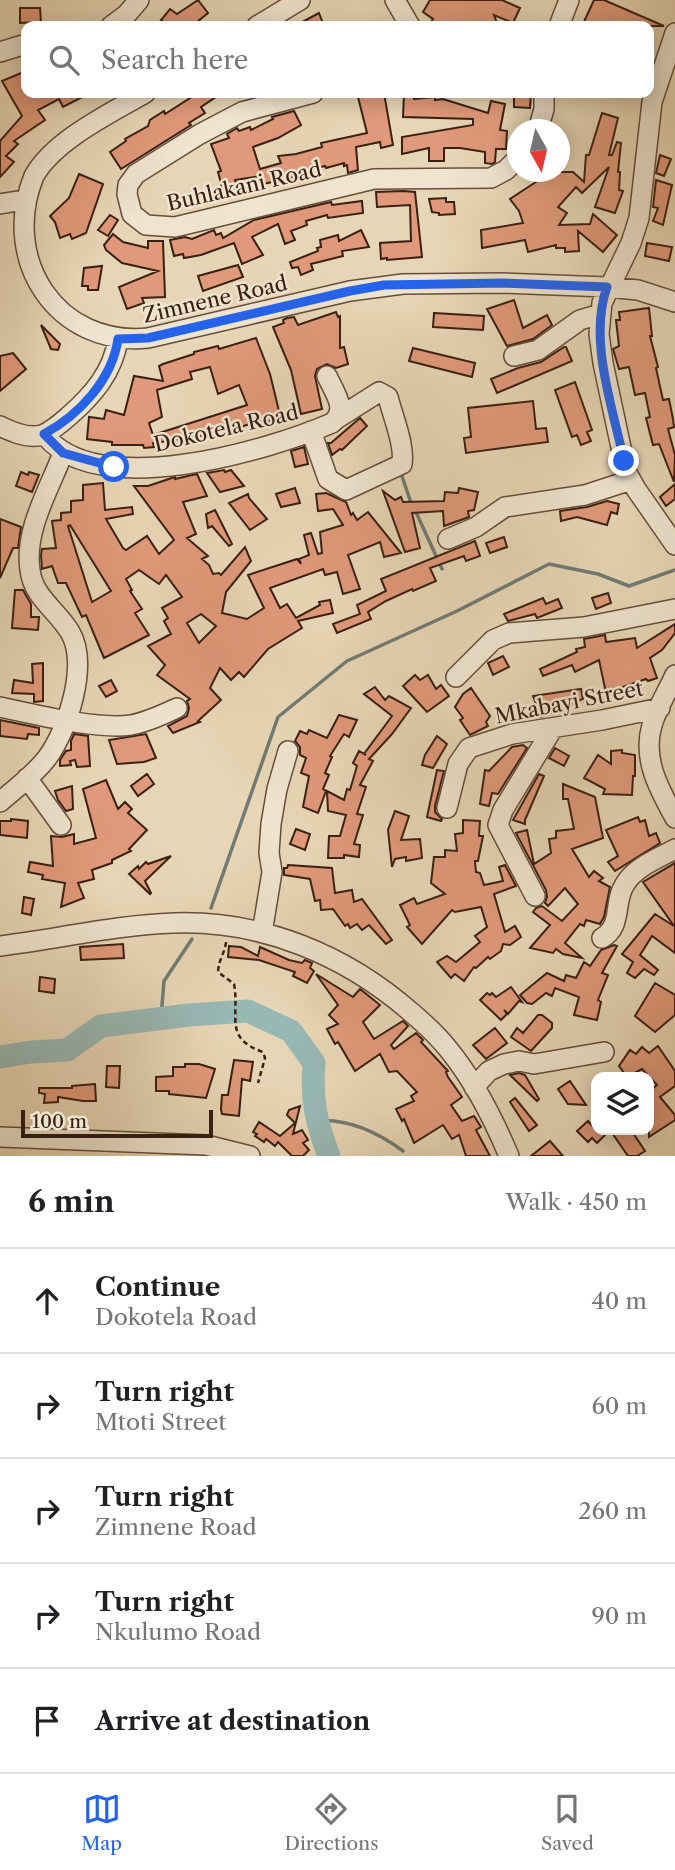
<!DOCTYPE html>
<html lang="en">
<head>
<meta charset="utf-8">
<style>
	body { margin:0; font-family:"Libre Caslon Text",serif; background:#f2f2f2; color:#202124 }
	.controls { position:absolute; right:21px; bottom:21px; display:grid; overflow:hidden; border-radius:14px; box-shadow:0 4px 18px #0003 }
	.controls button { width:63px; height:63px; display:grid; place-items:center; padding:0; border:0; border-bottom:2px solid #e0e0e0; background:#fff; color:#202124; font:35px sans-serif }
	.compass { position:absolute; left:507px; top:119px; width:63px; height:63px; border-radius:50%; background:#fff; box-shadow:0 4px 18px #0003; rotate:172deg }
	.scale { position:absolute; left:21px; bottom:18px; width:192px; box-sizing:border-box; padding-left:7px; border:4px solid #3a2012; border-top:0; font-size:19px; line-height:24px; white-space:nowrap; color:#3a2012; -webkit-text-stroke:5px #efe4cf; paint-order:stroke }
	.stop { position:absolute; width:21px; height:21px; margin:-16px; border:5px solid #2563eb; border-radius:50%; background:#fff }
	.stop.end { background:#2563eb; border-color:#fff; box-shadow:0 2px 7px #0008 }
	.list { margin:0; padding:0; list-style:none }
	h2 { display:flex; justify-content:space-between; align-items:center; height:91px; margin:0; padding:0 28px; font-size:30px }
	h2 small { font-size:23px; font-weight:400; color:#757577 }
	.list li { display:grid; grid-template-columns:46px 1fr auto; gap:21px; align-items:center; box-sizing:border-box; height:105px; padding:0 28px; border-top:2px solid #e0e0e0 }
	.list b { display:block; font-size:26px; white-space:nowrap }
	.list p { margin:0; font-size:23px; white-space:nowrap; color:#757577 }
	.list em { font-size:23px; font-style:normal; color:#757577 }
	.icon { flex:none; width:38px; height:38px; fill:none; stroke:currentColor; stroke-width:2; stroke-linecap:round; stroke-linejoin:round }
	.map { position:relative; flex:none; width:675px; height:1156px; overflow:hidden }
	.search { position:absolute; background:#fff; box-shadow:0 4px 18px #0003; left:21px; right:21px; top:21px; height:77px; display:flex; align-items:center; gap:18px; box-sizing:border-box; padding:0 24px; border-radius:14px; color:#757577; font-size:26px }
	.sheet { height:616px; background:#fff }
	nav { display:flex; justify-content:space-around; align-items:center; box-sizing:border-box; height:98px; border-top:2px solid #e0e0e0; background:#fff; font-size:19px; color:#757577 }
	nav a { display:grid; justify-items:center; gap:4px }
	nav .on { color:#2563eb }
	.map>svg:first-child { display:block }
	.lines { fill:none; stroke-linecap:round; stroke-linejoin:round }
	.stream { stroke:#727b73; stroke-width:3.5 }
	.river { stroke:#98b8b4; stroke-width:23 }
	.building { fill:#e0997a; stroke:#3a2012; stroke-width:2; fill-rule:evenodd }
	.minor-casing { stroke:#654e3b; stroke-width:22 }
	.path { stroke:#3a2012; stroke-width:2.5; stroke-dasharray:5 3.5; stroke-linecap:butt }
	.minor { stroke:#efe4cf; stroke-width:19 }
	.route { stroke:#2563eb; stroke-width:9 }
	.labels { text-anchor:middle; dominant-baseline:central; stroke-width:5; stroke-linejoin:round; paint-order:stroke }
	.street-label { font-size:21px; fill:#3a2012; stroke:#efe4cf }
</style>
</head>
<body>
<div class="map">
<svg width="675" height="1156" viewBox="0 0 675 1156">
	<rect width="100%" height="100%" fill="#e7d6b5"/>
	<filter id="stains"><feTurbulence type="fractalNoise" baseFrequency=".00286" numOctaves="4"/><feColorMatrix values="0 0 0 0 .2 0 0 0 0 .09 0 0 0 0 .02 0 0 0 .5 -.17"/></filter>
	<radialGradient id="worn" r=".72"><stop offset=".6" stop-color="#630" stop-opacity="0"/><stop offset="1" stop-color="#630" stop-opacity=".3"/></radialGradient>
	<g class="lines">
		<path class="stream" d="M401 473 411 503
			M415 510 442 569
			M211 908 278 717 347 661 457 611 549 564 598 574 629 586 675 570
			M161 1018 164 981 192 939
			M316 1121C348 1118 377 1132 403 1151"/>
		<path class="river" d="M0 1057 31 1052 67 1050 101 1026 189 1015 248 1011 291 1031 314 1063C311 1100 316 1122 329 1156"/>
	</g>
	<path class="building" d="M198 0 208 13 192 26H170L161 20 170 9 177 14Z
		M430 0H502L520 8 513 23 494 15 498 26H428L433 19 423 12Z
		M594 0H604L664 26H582Z
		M20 8H40L41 22 20 23Z
		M319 13 324 26H295Z
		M26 71V93H90L63 107 59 99 38 110 45 120 14 141 18 144 6 156 14 162 0 177V141L22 116 2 81Z
		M198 93H222L201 107 205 113 189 123 191 125 121 169 110 152 126 141 125 139 148 126 150 120 164 111 165 114Z
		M357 93H384L393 145 381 148 380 142 356 147 358 170 348 173 347 165 344 166V163L326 168 325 166 303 171 304 175 263 184 261 176 235 180 239 193 225 198 218 172 221 171 211 144 229 138 227 134 237 128 239 131 250 127 251 130 273 119 272 117 294 111 301 125 278 138 253 147 260 169 281 163 278 156 296 154 322 147 321 143 367 133Z
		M404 93 414 94V99L435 97V100L443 99 488 113 491 101 505 104 500 130 507 131 506 149H496L495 162 492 164 485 163V152L460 148H444V161H429V148L402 154V137L473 125V119L403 117Z
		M514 93H531L530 108 514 107Z
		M602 113 618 118 609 155H612L617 142 621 143 618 172H620L619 190 623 191 615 213 595 207 609 167 582 193 576 187 558 207 567 213 559 225 590 224 593 214 617 235 603 252 578 231 579 251 565 252V248H556V245L528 252 525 240 482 248 481 230 523 223 519 211 510 199 545 176 540 172H573L584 182 586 155H589Z
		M660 155 671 159 664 176 656 173Z
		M79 174 103 184 86 233 72 239 70 234 60 238 55 222 50 216 69 198Z
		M656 180 672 185 663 225 653 221 658 208 653 207Z
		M403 191 415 192 422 257 387 260V258L381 259 380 243 411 241 410 205 377 207 376 192Z
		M446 198V202H454L455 214 439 215V213L432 212 429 199Z
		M362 201 363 213 328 218 327 215 306 221 307 225 291 231 295 240 285 244 278 224 252 237 263 255 242 264 234 243 201 255 184 258 183 254 174 256 170 240 185 237 192 239 214 230 216 235 221 233 223 238 254 220 331 202 332 205Z
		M110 215 118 220 108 236 98 230Z
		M361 230 369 247 342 251 343 256 311 264 313 270 301 275 298 267 292 268 290 262 318 251 317 248 321 247 320 240 338 235 339 241Z
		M113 234 123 242 148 248V241H163L165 297 142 298 144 303 127 309 119 287 158 271 122 263 106 250 104 245Z
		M647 243 672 247 669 261 645 256Z
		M238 265 243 277 203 291 198 276Z
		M102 266 98 290H88V286H82L84 268Z
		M514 300 523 328 547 315 552 325 533 339 507 346 487 309Z
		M649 308 652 336H650L658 367 656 368 663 400 669 399 673 419 674 427 668 429 675 455 674 482 659 444 653 445 646 418 650 417 645 393 635 395 629 367 619 369 613 349 619 346 616 320H620L619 312Z
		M336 312 338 317 340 316V348L344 347 348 364 336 368 327 364 317 369 315 376 322 409 301 414 291 370 273 327 284 323 283 320 287 318 294 317 298 325Z
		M434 313 484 316 483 330 433 327Z
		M41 325 60 344 58 350 51 349Z
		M256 338 270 374 280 415 276 416V419L265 422 264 419 238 428 237 425 202 436 153 443 154 447 144 448 143 445H112V442L87 439 89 417 104 419 106 410 124 415 134 376 163 381 159 366 163 364 194 354V352L218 346 219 349ZM210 367 218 394 239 385 247 405 153 435 149 423 162 417 157 390 192 379 190 372Z
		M564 347H566L572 361 497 393 491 379 518 368 541 362Z
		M413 348 475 363 472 377 409 361Z
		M13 353 26 369 0 391V356Z
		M575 382 592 430 587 432 591 441 581 445 577 435 572 437 555 390Z
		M533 401 536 429 546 428 548 442 466 453 464 438 471 437 468 408Z
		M360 418 367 426 342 450 340 449 332 455 328 443H331Z
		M304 447 308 464 295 467 291 451Z
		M224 470 225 472 231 470 244 486 220 492 207 473Z
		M21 472 28 475 29 472 39 475 32 492 16 486Z
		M197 474 207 496 183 502 196 534 187 538 208 556 202 559 209 565 213 574 219 573 221 575 245 547 251 561 226 592 222 613 247 619 264 608 248 575 297 559 301 564 299 559 309 555 304 535 311 533 318 554 322 553 320 532 343 525 333 509 318 511 316 494 326 493 346 502 351 515 353 513 357 520 368 512 401 553 384 557 380 542 348 555 360 589 343 594 337 572 325 575 323 569 270 588 280 608 287 604 296 618 320 605 319 602 330 600 333 613 298 621 302 628 268 649 244 677 239 672 231 680 220 668 210 688 221 700 198 721 200 722 173 733 168 726 187 716 189 708 187 701 190 699 157 675 165 665 148 646 171 634 164 621 168 618 162 608 182 597 166 575 159 584 139 570 126 579 132 590 130 591 142 609 135 613 149 635 104 658 86 615 82 617 66 583H58L52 566 42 569 41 555 42 549 56 548 52 521 61 520V513L71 512V501L83 500V485L103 483 105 510 132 507 133 514 106 519 123 548 126 550 147 536 159 554 174 540 134 486H148L175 477V479ZM70 525 111 591 92 602 68 526ZM201 614 216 626 199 643 187 623Z
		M675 484V499L666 506 660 497Z
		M295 488 300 503 281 507 276 494Z
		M459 488 478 492 474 510 468 511 469 517 444 526 443 511 412 513 420 548 405 552 383 491 395 500 401 497 403 502 444 501 445 492 458 493Z
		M248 494 249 498 267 519 250 530 229 503Z
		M607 501 619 504 617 514 611 512 607 525 577 517 561 521 560 511 587 507Z
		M215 510 232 544 229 546 212 526 208 528 206 514Z
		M0 519 21 527 18 548H13L0 578Z
		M504 537 507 547 490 553 486 543Z
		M475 541 480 556 466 561 464 556 430 568 436 581 413 591 412 589 386 601 368 612 371 619 337 633 333 624 360 614 357 605 386 591 381 579Z
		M15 590H23L31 604V617H39L38 630 12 628Z
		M608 593 611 603 596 609 592 598Z
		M543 598 546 604 558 599 562 608 537 618 535 614 508 621 504 614Z
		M675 624V633L662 650 650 658 657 678 648 681 646 679 620 688 621 690 606 693 599 660 575 672 572 665 543 676 540 669 577 652 576 649 585 647 584 639 605 635 606 642 635 638 637 648Z
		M503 656 509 667 493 675 488 663Z
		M43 663V701L34 702V694L12 693 14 680 33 683 32 664Z
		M415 675 420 680 428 675 436 689 441 685 449 696 427 712 403 686Z
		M111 680 117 691 106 697 99 686Z
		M375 687 385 700 389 696 411 708 392 734 369 759 373 761 360 785 366 787 357 814 363 815 354 844 360 845 359 857 344 855V858H328L329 836H340L346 815 328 811 327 791 344 800 347 789 350 790 357 766 353 763 359 751 366 755 364 754 392 716 364 694Z
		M471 688 490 716 486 722 488 726 470 735 460 720 463 718 455 707 463 694Z
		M581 689 583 699 541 717 533 696Z
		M339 715 357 720 349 737 344 734 330 756 332 757 325 773 329 775 323 789 326 791 318 813 303 807 309 776 301 773 306 758 300 755V747L295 741 300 731 307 734 309 730 327 738Z
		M0 720 39 728V735L28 734 27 739 0 736Z
		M74 734 88 736 90 766 77 767 75 760 70 761 71 765 60 766V760L66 751 71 750V741Z
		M146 734 156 758 144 762 117 764 109 740Z
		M437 736 447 744 433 768 422 765 425 755Z
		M523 745 527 748 498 794 492 793 489 806 480 804 485 770 489 771 512 747Z
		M555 748 569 756 564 766 549 758Z
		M622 750V753L635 755V776H633L632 795 603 794 605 789 584 778 598 755 611 764V751Z
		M437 770 444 771 435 806V812L442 819 441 821 427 817Z
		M147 774 154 784 138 796 131 786Z
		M539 774 544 776 525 820V824L513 820Z
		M106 780 118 809 125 802 132 809 128 813 147 830 129 849 131 851 112 860V863L92 870 94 879 78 883 84 898 61 907 65 883 42 879 43 875 28 872 30 862 53 866 51 836 62 837 74 834V844L96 838 83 789Z
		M563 784 595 797 603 838 572 849 589 877 594 871 603 878 599 881 610 887 604 917 600 924 586 920 584 926 580 924 565 943 582 958 563 954 556 949 553 953 530 948 550 925 533 912 536 908 542 906 562 921 578 904 565 888 548 906 545 903 547 897 546 890 516 833 527 830 534 864 551 853 549 839 556 838V831L574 829 568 799H563Z
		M72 786 73 809 66 811 58 800 55 791Z
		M395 811 409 816 401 840 420 839 422 858 406 861V857L395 859 392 867 388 830Z
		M638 817 640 822 645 820 649 836 656 833 660 843 615 871 608 862 618 856 606 830Z
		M11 819 28 821 27 838 0 835V821H11Z
		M463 820 480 821 479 836H483L478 861H475L476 872 480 873 484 885 503 881 499 867 505 865 516 886 494 894 505 932 515 926 521 937 510 945 503 944 501 951 490 959 488 957 476 968 474 967 464 981 455 974 451 978 437 962 447 956 456 962 480 942 475 936 487 927 481 907 455 912 452 910 422 944 407 927 410 925 400 905 414 898 417 904 445 894 431 883 434 857H445V850L457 851 455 834 463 833Z
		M296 829 310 834 305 850 290 844Z
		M171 856 145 881 151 893 150 894 129 874 138 866 139 869 146 862 148 864Z
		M675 863V953L652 936 640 955 658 970 654 975 644 969 635 978 627 973 633 962 622 954 655 914 674 926 643 882Z
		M288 865 332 868 335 893 352 890 354 902 362 899 392 940 386 944 369 925 362 930 357 924 350 928 348 924 345 926 333 909 321 910 320 900 315 901 310 879 284 875V868H287Z
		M24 897 34 899 31 915 22 913Z
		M123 944 124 958 81 960 80 947Z
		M614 945 617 946 602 973 608 975 598 1000 601 1002 597 1020 574 1015 579 997 555 988 552 996 546 993 532 1004 527 1003 520 995 547 973 564 981 566 975 576 978 584 962 590 966 601 950Z
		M229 946 241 947 258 956 260 947 289 960 302 963 305 960 312 963 310 968 314 971 307 983 293 976 295 972 259 960 228 957Z
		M316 974 353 997 360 989 380 1005 363 1022 374 1039 403 1021 408 1026 391 1045 394 1049 416 1033 423 1040 421 1042 448 1071 446 1072 448 1077 462 1097 451 1105 462 1121 474 1116 481 1127 476 1130 490 1156H466L459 1135 452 1139 443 1125 414 1143 404 1119 402 1121 396 1109 414 1101 411 1096 417 1092 397 1071 389 1072 380 1054 355 1071 338 1042 335 1044 327 1029 338 1024 329 1015 338 1005Z
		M40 977 55 979 54 993 39 991Z
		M655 983 675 995V1015L655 1032 635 1016Z
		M511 987 522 1002 519 1001 508 1014 504 1010 507 1014 501 1020 480 1000 487 993 490 995 492 993 496 997Z
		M538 1015H542L552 1023V1028L531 1051 511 1037 517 1028 523 1033Z
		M495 1028 507 1043 486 1059 473 1045Z
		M658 1046 675 1071V1086L660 1097 675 1115V1120L649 1137V1092L657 1085 642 1069 627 1077 619 1066 630 1050 636 1054 642 1047 649 1053Z
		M234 1060 253 1062 250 1081 242 1079 239 1116 222 1114 221 1109 222 1095H228Z
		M185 1064H199L215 1069 206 1098 169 1094V1091H156V1077L173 1076V1067H185Z
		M107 1066H120L119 1088 106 1087Z
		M519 1073 525 1075 539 1099 537 1101 510 1075Z
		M570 1081 586 1105 568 1104 558 1089Z
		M95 1084 96 1101H83L58 1097V1102L44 1103 45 1094 39 1093V1088H72V1086Z
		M515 1098 537 1125 529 1131 510 1102Z
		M300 1106 293 1134 302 1130 308 1140 303 1143 309 1150 303 1156H292L278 1142 275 1146 266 1139 264 1142 255 1136 257 1134 253 1132 259 1122 280 1136 295 1123 287 1115 289 1110Z
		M588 1121 596 1130H631L645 1151 637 1156H628L610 1130 597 1143 592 1138 588 1142 577 1131Z
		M550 1141 563 1156H531Z"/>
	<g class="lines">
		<g class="minor-casing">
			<path id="minor" d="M395 0 410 26
				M111 26 127 14 139 0
				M257 26 300 0
				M559 26 569 0
				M675 33 652 102 639 218 631 243 602 303 599 334 603 363 626 471 636 489 675 545
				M0 52 26 44
				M145 93C111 113 54 140 34 176 0 260 57 347 148 338L350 291 403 284 503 283 607 287 638 290 675 302
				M313 93 242 112 200 134 136 174 128 185 127 194 132 214 146 225 175 227 374 179 491 178 506 170 518 158
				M538 130 544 109V93
				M0 204 24 200
				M514 356 538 350 580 320 600 314
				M0 426C12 432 28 439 42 435 52 431 61 423 69 416 93 395 113 372 118 339
				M311 431 328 479 346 490 402 464C405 445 393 417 388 397L379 392 338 418
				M44 434C95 502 267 451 332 423 349 410 334 392 327 376
				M448 539 476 527 505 507 585 495 631 480
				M675 675C668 691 657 708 652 725 642 759 659 789 675 818
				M456 677 493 640 509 633 584 627 675 609
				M0 707C33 714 98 730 131 725 147 722 162 715 177 708
				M27 778 61 825
				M0 802C16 788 34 775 47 758 68 730 89 664 70 632 57 610 33 597 30 570 24 530 49 490 63 453
				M447 808 458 764 469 748 512 734 602 720 660 708
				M535 896 498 825 503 810 553 728
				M262 933 272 872 269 853 271 824 277 789 288 751
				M602 938C623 926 613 902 625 884 635 867 659 858 675 849
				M0 946C58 939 115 925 174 923 262 920 346 955 412 1013 425 1024 438 1036 449 1050 475 1082 493 1118 509 1156
				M474 1087 489 1071 504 1064 519 1061 534 1064 604 1052
				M0 1137 206 1145 250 1156"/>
		</g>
		<path class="path" d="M586 700 590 706
			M226 942C225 953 219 958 218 972L234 984C240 1017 223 1038 263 1052L265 1058 258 1083"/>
		<use href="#minor" class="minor"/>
	</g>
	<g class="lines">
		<path class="route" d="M114 467 63 453 44 434C79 415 112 380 118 339L148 338 350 291 384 285 503 283 607 287C588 340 613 408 624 461"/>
	</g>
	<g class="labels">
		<g class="street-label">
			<text transform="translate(244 186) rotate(-13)">Buhlakani Road</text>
			<text transform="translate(215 299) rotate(-13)">Zimnene Road</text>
			<text transform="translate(226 428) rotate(-13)">Dokotela Road</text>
			<text transform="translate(569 702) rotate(-11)">Mkabayi Street</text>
		</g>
	</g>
	<rect width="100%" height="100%" filter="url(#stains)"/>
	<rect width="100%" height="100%" fill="url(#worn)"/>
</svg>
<div class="controls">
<button><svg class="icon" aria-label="layers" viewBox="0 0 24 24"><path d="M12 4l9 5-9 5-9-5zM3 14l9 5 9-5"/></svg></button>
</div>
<svg class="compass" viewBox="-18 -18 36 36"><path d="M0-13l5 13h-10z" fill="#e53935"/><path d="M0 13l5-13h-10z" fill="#757577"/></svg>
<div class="scale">100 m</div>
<div class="stop" style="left:114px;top:467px"></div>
<div class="stop end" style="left:624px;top:461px"></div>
<div class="search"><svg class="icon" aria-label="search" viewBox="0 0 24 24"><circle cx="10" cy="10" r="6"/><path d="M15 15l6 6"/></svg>Search here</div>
</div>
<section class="sheet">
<h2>6 min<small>Walk · 450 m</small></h2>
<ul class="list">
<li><svg class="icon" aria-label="ahead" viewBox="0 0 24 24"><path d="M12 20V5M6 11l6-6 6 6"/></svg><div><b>Continue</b><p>Dokotela Road</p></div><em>40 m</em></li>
<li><svg class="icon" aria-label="right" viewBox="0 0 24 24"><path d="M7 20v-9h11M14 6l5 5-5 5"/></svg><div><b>Turn right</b><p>Mtoti Street</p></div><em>60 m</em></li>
<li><svg class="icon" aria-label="right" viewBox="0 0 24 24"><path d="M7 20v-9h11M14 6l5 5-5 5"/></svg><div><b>Turn right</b><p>Zimnene Road</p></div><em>260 m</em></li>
<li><svg class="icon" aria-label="right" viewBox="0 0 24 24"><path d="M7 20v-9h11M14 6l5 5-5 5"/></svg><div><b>Turn right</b><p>Nkulumo Road</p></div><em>90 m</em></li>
<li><svg class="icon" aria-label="arrive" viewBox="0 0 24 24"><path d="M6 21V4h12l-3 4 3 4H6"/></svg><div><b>Arrive at destination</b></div></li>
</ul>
</section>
<nav>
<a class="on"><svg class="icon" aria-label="map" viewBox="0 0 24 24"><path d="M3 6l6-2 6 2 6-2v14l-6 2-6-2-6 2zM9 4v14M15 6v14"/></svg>Map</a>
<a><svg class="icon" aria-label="directions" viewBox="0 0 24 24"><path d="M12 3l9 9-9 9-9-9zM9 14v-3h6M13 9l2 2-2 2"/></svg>Directions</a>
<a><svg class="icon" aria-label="saved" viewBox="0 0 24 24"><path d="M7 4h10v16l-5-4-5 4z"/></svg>Saved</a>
</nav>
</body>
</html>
